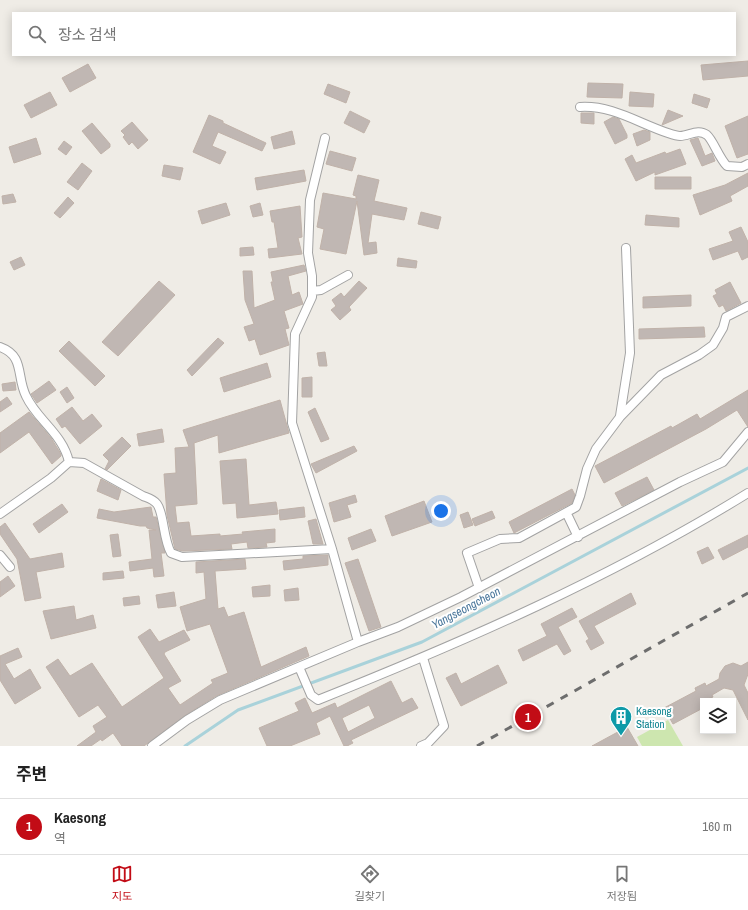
<!DOCTYPE html>
<html lang="ko">
<head>
<meta charset="utf-8">
<style>
	body { margin:0; font-family:"Archivo Narrow","Noto Sans KR",sans-serif; background:#f6f6f6; color:#222 }
	.controls { position:absolute; right:12px; bottom:12px; display:grid; overflow:hidden; border-radius:0px; box-shadow:0 2px 10px #0003 }
	.controls button { width:36px; height:36px; display:grid; place-items:center; padding:0; border:0; border-bottom:1px solid #e0e0e0; background:#fff; color:#222; font:20px sans-serif }
	.you { position:absolute; left:441px; top:511px; width:14px; height:14px; margin:-10px; border:3px solid #fff; border-radius:50%; background:#1a73e8; box-shadow:0 0 0 6px #1a73e833 }
	.badge { display:grid; place-items:center; width:26px; height:26px; border-radius:50%; background:#c20c16; color:#fff; font-size:13px; font-weight:700 }
	.pin { position:absolute; translate:-50% -50%; border:2px solid #fff; box-shadow:0 1px 4px #0006 }
	.list { margin:0; padding:0; list-style:none }
	h2 { display:flex; justify-content:space-between; align-items:center; height:52px; margin:0; padding:0 16px; font-size:17px }
	h2 small { font-size:13px; font-weight:400; color:#767676 }
	.list li { display:grid; grid-template-columns:26px 1fr auto; gap:12px; align-items:center; box-sizing:border-box; height:56px; padding:0 16px; border-top:1px solid #e0e0e0 }
	.list b { display:block; font-size:15px; white-space:nowrap }
	.list p { margin:0; font-size:13px; white-space:nowrap; color:#767676 }
	.list em { font-size:13px; font-style:normal; color:#767676 }
	.icon { flex:none; width:22px; height:22px; fill:none; stroke:currentColor; stroke-width:2; stroke-linecap:round; stroke-linejoin:round }
	.map { position:relative; flex:none; width:748px; height:746px; overflow:hidden }
	.search { position:absolute; background:#fff; box-shadow:0 2px 10px #0003; left:12px; right:12px; top:12px; height:44px; display:flex; align-items:center; gap:10px; box-sizing:border-box; padding:0 14px; border-radius:0px; color:#767676; font-size:15px }
	.sheet { height:108px; background:#fff }
	nav { display:flex; justify-content:space-around; align-items:center; box-sizing:border-box; height:56px; border-top:1px solid #e0e0e0; background:#fff; font-size:11px; color:#767676 }
	nav a { display:grid; justify-items:center; gap:2px }
	nav .on { color:#c20c16 }
	.map>svg:first-child { display:block }
	.grass { fill:#cde6af }
	.lines { fill:none; stroke-linecap:round; stroke-linejoin:round }
	.stream { stroke:#a9d2da; stroke-width:3 }
	.building { fill:#c0b7b3; stroke:#c0b2a9; fill-rule:evenodd }
	.street-casing { stroke:#a3a3a3; stroke-width:10 }
	.street { stroke:#fff; stroke-width:8 }
	.rail { stroke:#6d6d6d; stroke-width:3; stroke-dasharray:8 8; stroke-linecap:butt }
	.labels { text-anchor:middle; dominant-baseline:central; stroke-width:4; stroke-linejoin:round; paint-order:stroke }
	.culture-label { font-size:11px; fill:#0d838f; stroke:#fff; text-anchor:start }
	.water-label { font-size:12px; font-style:italic; fill:#4b779b; stroke:#fff }
</style>
</head>
<body>
<div class="map">
<svg width="748" height="746" viewBox="0 0 748 746">
	<rect width="100%" height="100%" fill="#efece6"/>
	<path class="grass" d="M668 720 683 746H642L637 737Z"/>
	<g class="lines">
		<path class="stream" d="M185 746 238 710 422 642 748 468"/>
	</g>
	<path class="building" d="M748 61V76L703 80 701 65Z
		M88 64 96 78 70 92 62 78Z
		M588 83 623 84 622 98 587 97Z
		M328 84 350 92 346 103 324 94Z
		M50 92 57 105 31 118 24 105Z
		M630 92 654 94 653 107 629 106Z
		M694 94 710 99 707 108 692 103Z
		M668 110 683 116 662 125Z
		M350 111 370 121 364 133 344 123Z
		M581 113H594V124L581 123Z
		M209 115 223 121V123L266 143 262 151 218 132 212 146 226 152 220 164 193 152Z
		M748 116V154L737 158 725 126Z
		M613 117 619 119 627 135V138L615 144 604 122Z
		M132 122 148 140 138 149 132 142 129 145 123 137 125 135 121 131Z
		M92 123 110 144V147L101 154 82 131Z
		M644 130 650 132V140L637 146 633 134Z
		M292 131 295 144 274 149 271 137Z
		M36 138 41 154 14 163 9 147Z
		M698 138 705 156 712 153 715 161 702 166 690 140Z
		M64 141 72 147 66 155 58 149Z
		M680 149 686 164 655 175V172L636 181 625 159 632 155 636 163 665 152 666 154Z
		M330 151 356 158 352 171 326 164Z
		M82 163 92 171 78 190 67 182Z
		M164 165 183 168 180 180 162 176Z
		M304 170 306 181 257 190 255 178Z
		M748 173V186L730 196 732 201 700 215 693 195 725 185Z
		M358 175 379 180 374 201 407 208 404 220 372 214 368 243 376 242 377 253 364 255 357 201 346 254 320 249 324 229 317 227 323 193 356 199V196L353 195Z
		M655 177H691V189H655Z
		M13 194 16 202 3 204 2 196Z
		M68 197 74 203 60 218 54 213Z
		M226 203 230 215 202 224 198 211Z
		M260 203 263 215 253 217 250 206Z
		M300 206 302 237 298 238 302 254 269 258 268 249 278 248 274 222H272L270 211Z
		M421 212 441 217 438 229 418 224Z
		M646 215 679 218V227L645 225Z
		M741 227 748 242V257L742 260 738 251 713 260 709 249 733 241 729 232Z
		M253 247 254 255 240 256V248Z
		M21 257 25 265 14 270 10 262Z
		M398 258 417 261 416 268 397 266Z
		M304 265 306 271 288 276 292 295 299 292 303 304 284 311 289 328 285 329 289 345 260 355 255 339 249 341 244 327 254 324 245 300 243 271H252L254 308 275 300 271 282H273L271 272Z
		M159 281 175 295 118 356 102 342Z
		M359 281 367 288 349 307 351 310 340 320 331 310 336 306 332 300 341 293 344 297Z
		M730 282 741 303 726 311 723 305 719 307 713 296 717 294 715 290Z
		M691 295V306L643 308V297Z
		M704 327 705 337 639 339V329Z
		M218 338 224 343 192 376 187 370Z
		M69 341 105 376 95 386 59 351Z
		M325 352 327 366H319L317 353Z
		M267 363 271 377 224 392 220 378Z
		M312 377V397H302V378Z
		M49 381 56 390 37 403 31 394Z
		M15 382 16 390 3 391 2 384Z
		M67 387 74 398 67 403 60 392Z
		M748 390V427L737 410 706 429 604 483 595 466 671 426 672 428 697 414 700 419Z
		M7 397 12 404 0 412V402Z
		M280 400 289 433 219 453 218 435 194 443 197 504 175 506 177 523 189 522 191 536 220 534V536L243 534 242 532 275 529V542L266 543 267 547 248 548 247 542 231 544 232 549 183 551 175 549 167 515 164 474 176 473 175 448 189 447 183 430Z
		M72 407 83 421 92 414 102 426 80 444 65 426 62 428 56 419Z
		M315 408 329 439 321 442 308 412Z
		M29 412 51 438 61 454V456L52 464 29 432 0 453V433Z
		M162 429 164 442 139 446 137 434Z
		M122 437 131 446 107 470 105 469 109 461 103 455Z
		M354 446 357 451 316 473 311 464Z
		M246 459 249 505 276 502 278 514 237 518 236 503 223 504 220 461Z
		M647 477 654 490 622 506 615 493Z
		M101 479 121 490 118 500 97 491Z
		M572 489 575 495 572 503 514 533 509 522Z
		M355 495 357 502 347 505 351 517 334 522 329 503Z
		M424 501 432 522 392 536 385 516Z
		M62 504 68 512 39 533 33 524Z
		M151 507 153 517H156L165 553H161L164 576 154 577 153 568 130 571 129 562 152 559 149 530H156L147 528 146 526H140L97 518 99 509 114 512Z
		M304 507 305 517 280 520 279 510Z
		M492 511 495 518 475 526 472 519Z
		M468 512 473 525 464 528 460 515Z
		M316 519 323 544H313L308 521Z
		M5 523 30 559 62 553 64 567 36 572 41 598 25 601 17 559 0 534V527Z
		M371 529 376 541 352 550 348 538Z
		M118 534 121 556 113 557 110 535Z
		M748 535V547L723 560 718 550Z
		M708 547 714 558 702 564 697 552Z
		M328 555V565L284 570 283 561 303 559V556Z
		M245 559 246 569 215 571 218 609 224 607 228 617 244 612 261 667 306 647 309 656 216 696 184 716 144 746H122L113 733 102 741 101 739 91 746H77L96 732 93 726 107 717 98 705 79 717 46 667 58 659 70 676 92 663 122 707 164 678 138 637 150 629 159 642 184 630 190 640 165 652 164 654 181 681 168 688 180 705 213 683 211 680 228 673 210 624 187 631 180 607 206 599 204 572 196 573V562Z
		M358 559 381 627 369 631 345 563Z
		M123 571 124 578 103 580V573Z
		M8 576 15 586 0 597V582Z
		M270 585V596L253 597 252 587Z
		M298 588 299 600 285 601 284 590Z
		M174 592 176 606 158 608 156 595Z
		M631 593 636 604 594 626 604 643 591 650 586 641 589 639 579 621Z
		M139 596 140 604 124 606 123 598Z
		M74 606 76 620 93 615 96 628 51 639 43 611Z
		M572 608 577 617 558 627 571 651 564 655 557 644 523 661 518 650 547 636 541 624Z
		M18 648 22 657 5 664 14 679 30 669 41 688 15 704 0 680V656Z
		M748 662V674L744 685 748 693V720L733 690 724 688 712 695 713 697 703 701V708L673 724 664 708 696 691 695 688 705 683 706 686 719 679 720 673 725 666 733 663 741 666Z
		M498 665 507 683 461 706 446 678 456 673 461 684Z
		M391 681 402 703 412 698 418 708 351 740 353 743 347 746H344L330 716 316 723 320 734 290 746H267L259 728 299 711 295 703 305 698 312 713 335 703 337 708ZM369 705 375 718 348 732 342 718Z
		M627 727 638 746H592Z"/>
	<g class="lines">
		<g class="street-casing">
			<path id="street" d="M580 107C612 105 638 123 668 133 671 134 677 136 680 136 689 136 698 128 707 135 713 140 719 158 727 166L742 167 748 164
				M325 138 310 200 308 253 312 276V297L295 334 292 423 332 549 358 642
				M312 291 321 290 348 275
				M0 347C25 356 16 376 26 396 37 420 63 434 69 462
				M620 416 630 353 626 248
				M0 514 51 478 69 462 84 463 143 496C148 498 153 499 157 504 164 513 163 539 171 553L182 557 332 549
				M567 514 578 537
				M0 555 10 567
				M479 588 467 553 500 539 519 538 576 507 580 496 587 469 596 449 620 417 661 375 699 355 713 345 723 328 726 317 748 306
				M299 667 311 695 318 700C466 641 612 577 748 493
				M152 746 187 720 220 700 358 642 398 627 461 597 680 482 723 462 748 432
				M421 746 428 743 444 726 423 658"/>
		</g>
		<use href="#street" class="street"/>
		<path class="rail" d="M477 746 748 593"/>
	</g>
	<defs>
		<g id="building-pin" transform="scale(1.15)"><path d="M0 17L-7.5 6A9.5 9.5 0 1 1 7.5 6Z" fill="#0f9aa8" stroke="#fff"/><path d="M-4-6H4V6H1V3H-1V6H-4ZM-2.5-4.3h1.7v1.8h-1.7ZM.8-4.3h1.7v1.8H.8ZM-2.5-1h1.7V.8h-1.7ZM.8-1h1.7V.8H.8Z" fill="#fff"/></g>
	</defs>
	<g fill-rule="evenodd">
		<use href="#building-pin" x="621" y="717"/>
	</g>
	<g class="labels">
		<g class="culture-label">
			<text x="636" y="711">Kaesong<tspan x="636" dy="13">Station</tspan></text>
		</g>
		<g class="water-label">
			<text transform="translate(466 608) rotate(-28)">Yangseongcheon</text>
		</g>
	</g>
</svg>
<div class="controls">
<button><svg class="icon" aria-label="layers" viewBox="0 0 24 24"><path d="M12 4l9 5-9 5-9-5zM3 14l9 5 9-5"/></svg></button>
</div>
<div class="you"></div>
<div class="pin badge" style="left:528px;top:717px">1</div>
<div class="search"><svg class="icon" aria-label="search" viewBox="0 0 24 24"><circle cx="10" cy="10" r="6"/><path d="M15 15l6 6"/></svg>장소 검색</div>
</div>
<section class="sheet">
<h2>주변<small></small></h2>
<ul class="list">
<li><span class="badge">1</span><div><b>Kaesong</b><p>역</p></div><em>160 m</em></li>
</ul>
</section>
<nav>
<a class="on"><svg class="icon" aria-label="map" viewBox="0 0 24 24"><path d="M3 6l6-2 6 2 6-2v14l-6 2-6-2-6 2zM9 4v14M15 6v14"/></svg>지도</a>
<a><svg class="icon" aria-label="directions" viewBox="0 0 24 24"><path d="M12 3l9 9-9 9-9-9zM9 14v-3h6M13 9l2 2-2 2"/></svg>길찾기</a>
<a><svg class="icon" aria-label="saved" viewBox="0 0 24 24"><path d="M7 4h10v16l-5-4-5 4z"/></svg>저장됨</a>
</nav>
</body>
</html>
